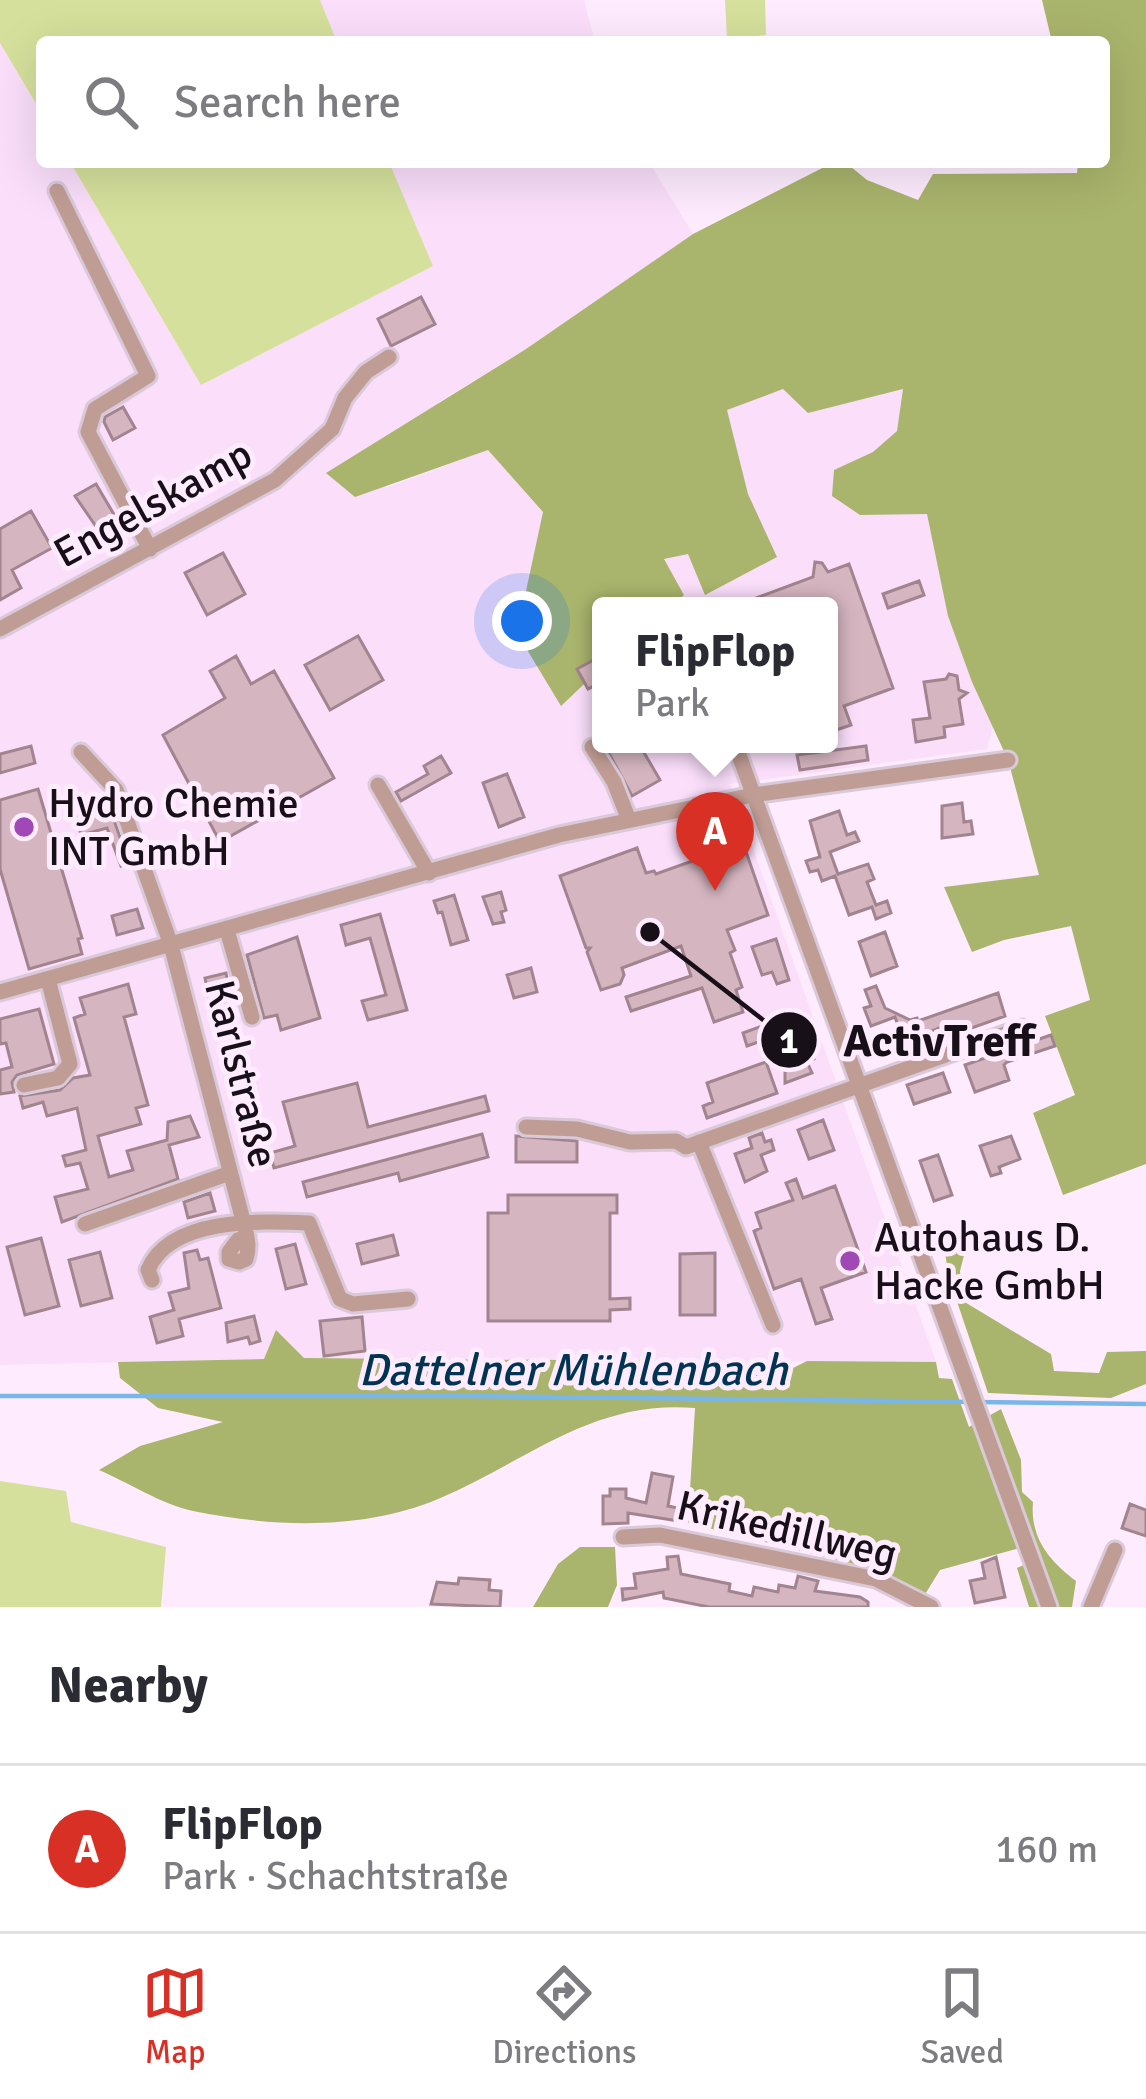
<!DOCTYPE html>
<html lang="en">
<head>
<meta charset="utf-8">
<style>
	body { margin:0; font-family:Signika,sans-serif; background:#f2f2f3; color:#2b2b33 }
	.you { position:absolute; left:522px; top:621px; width:42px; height:42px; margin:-30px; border:9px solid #fff; border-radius:50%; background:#1a73e8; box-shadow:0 0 0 18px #1a73e833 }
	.badge { display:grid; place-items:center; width:78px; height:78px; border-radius:50%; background:#d93025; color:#fff; font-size:39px; font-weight:700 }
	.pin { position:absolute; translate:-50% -99px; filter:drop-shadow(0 3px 6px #0008) }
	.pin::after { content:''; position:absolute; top:63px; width:42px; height:36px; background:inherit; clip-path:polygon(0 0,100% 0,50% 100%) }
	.popup { position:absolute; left:592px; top:597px; width:246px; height:156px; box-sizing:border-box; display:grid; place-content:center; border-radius:12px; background:#fff; filter:drop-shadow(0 3px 9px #0005); font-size:39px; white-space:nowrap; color:#7c7c81 }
	.popup b { font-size:45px; color:#2b2b33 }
	.popup::after { content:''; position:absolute; left:50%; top:100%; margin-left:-24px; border:24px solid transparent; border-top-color:#fff }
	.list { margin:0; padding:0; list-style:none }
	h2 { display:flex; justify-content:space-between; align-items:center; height:156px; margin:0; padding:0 48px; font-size:51px }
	h2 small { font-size:39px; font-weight:400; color:#7c7c81 }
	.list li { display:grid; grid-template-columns:78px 1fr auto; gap:36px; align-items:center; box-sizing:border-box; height:168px; padding:0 48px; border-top:3px solid #e1e1e2 }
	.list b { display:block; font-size:45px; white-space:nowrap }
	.list p { margin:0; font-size:39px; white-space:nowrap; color:#7c7c81 }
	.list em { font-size:39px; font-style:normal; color:#7c7c81 }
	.icon { flex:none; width:66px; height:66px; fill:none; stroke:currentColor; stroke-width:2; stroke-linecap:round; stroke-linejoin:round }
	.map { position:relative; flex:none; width:1146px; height:1607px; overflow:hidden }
	.search { position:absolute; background:#fff; box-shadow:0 12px 48px #0002; left:36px; right:36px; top:36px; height:132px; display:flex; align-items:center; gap:30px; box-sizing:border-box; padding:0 42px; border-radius:12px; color:#7c7c81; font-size:45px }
	.sheet { height:324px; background:#fff }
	nav { display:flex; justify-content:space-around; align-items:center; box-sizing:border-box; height:168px; border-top:3px solid #e1e1e2; background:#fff; font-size:33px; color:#7c7c81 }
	nav a { display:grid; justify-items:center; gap:6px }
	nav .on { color:#d93025 }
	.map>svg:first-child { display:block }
	.built { fill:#fadefa }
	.green { fill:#d5e09c }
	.forest { fill:#a9b46c }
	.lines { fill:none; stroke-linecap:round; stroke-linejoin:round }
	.stream { stroke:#7ab7e9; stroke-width:4.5 }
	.building { fill:#d5b5c0; stroke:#a2848e; stroke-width:3 }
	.minor-casing { stroke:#d9c9d9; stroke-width:21 }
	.minor { stroke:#c09d94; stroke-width:15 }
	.poi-dot { fill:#a049b6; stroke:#feecfe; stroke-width:4.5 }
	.labels { text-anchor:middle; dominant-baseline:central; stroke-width:10; stroke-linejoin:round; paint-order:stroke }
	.street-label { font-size:42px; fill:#181018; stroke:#feecfe }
	.poi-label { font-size:42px; fill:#181018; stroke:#feecfe; text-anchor:start }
	.water-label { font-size:45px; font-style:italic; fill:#013353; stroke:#feecfe }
	.leader { fill:none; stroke:#181018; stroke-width:4.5 }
	.callout-dot { fill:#181018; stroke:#feecfe; stroke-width:4.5 }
	.mark-label { font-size:36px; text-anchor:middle; font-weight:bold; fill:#fff }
	.callout-label { font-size:45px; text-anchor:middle; font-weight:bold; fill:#181018; stroke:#feecfe; stroke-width:10; stroke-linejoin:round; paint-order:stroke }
</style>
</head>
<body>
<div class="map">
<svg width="1146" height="1607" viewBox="0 0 1146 1607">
	<rect width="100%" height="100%" fill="#feecfe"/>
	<path class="built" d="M320 0H584L595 42H337Z
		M0 43 42 115V162H70L201 385 433 266 389 162H649L693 234 526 349 439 402 385 488 488 450 543 512 518 634 601 668V744H829V606H672L684 595 664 560 687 553 777 557 748 494 726 410 783 389 808 413 903 389 897 431 873 452 835 470 860 515 927 513 948 616 993 727 987 749 730 784 936 1362 304 1358 0 1365Z"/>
	<path class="green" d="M0 0H320L337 42H42V114L0 43Z
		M725 0H765L766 35 727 39Z
		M70 162H389L433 266 201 385Z
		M0 1481 66 1491 71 1522 166 1547 161 1607H0Z"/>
	<path class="forest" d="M1042 0H1146V1164L1063 1195 1033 1113 1075 1095 1045 1016 1090 1000 1071 926 1004 940 972 952 944 887 1039 875 1008 760 972 682 948 616 927 514 860 515 832 496 834 470 873 452 897 431 903 389 808 413 783 389 727 410 748 494 777 557 705 595 688 554 664 559 684 595 672 606H601V668L561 706 517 633 543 512 488 450 355 497 326 473 526 349 693 234 834 162H845L867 180 918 200 933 174 1077 173 1078 162H1104V42H1052Z
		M959 1228 969 1236 960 1271 963 1301 1051 1354 1054 1371 1099 1373 1107 1352 1146 1351V1384L1111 1398 988 1393 949 1278 943 1240Z
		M276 1330 304 1358 682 1361 773 1378 807 1361 936 1362 939 1378 952 1379 969 1427 1001 1409 1021 1460 1022 1492 1033 1502C1030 1537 1048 1560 1076 1581L1072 1607H1029L1017 1568 1026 1564 1020 1548 940 1570 924 1596 874 1569 688 1523 695 1408C592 1399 526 1462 438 1499 362 1531 272 1527 193 1511 161 1504 129 1483 99 1470L140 1446 223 1422 158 1408 120 1378 118 1362 264 1359Z
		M580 1547H615L617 1585 608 1607H533L558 1564Z"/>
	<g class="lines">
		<path class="stream" d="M0 1396H461L1146 1404"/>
	</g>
	<path class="building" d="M421 297 435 324 391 346 378 319Z
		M123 407 135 428 113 440 104 422 105 417Z
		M96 484 122 528 104 538 75 496Z
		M31 511 52 548 12 570 21 588 0 600V529Z
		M223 553 245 594 207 615 185 573Z
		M815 562 822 563 828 572 849 564 893 688 844 706 851 725 833 731 829 719V606L737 605 813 577Z
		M919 581 924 595 888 608 883 594Z
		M358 636 383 680 330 710 305 665Z
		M236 656 251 684 274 671 334 778 220 842 163 735 225 698 210 671Z
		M601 656V682L588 689 577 669Z
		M949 674 957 676 959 690 967 693 959 699 963 724 944 727 945 737 916 742 913 720 930 718 924 682 946 679Z
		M604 744H639L660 780 632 796Z
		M31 746 35 763 0 773V754Z
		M866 746 868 760 800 770 797 755Z
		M441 756 451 773 401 801 396 792 428 774 424 766Z
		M507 774 524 817 499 827 483 783Z
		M38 789 82 938 78 939 82 954 29 969 0 869V800Z
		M962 803 964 822 971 821 973 834 942 838V806Z
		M109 806 129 863 121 866 107 828 81 835 76 817Z
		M839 811 847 835 855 832 859 841 830 852 838 874 868 864 874 879 867 882 876 905 887 901 891 913 876 919 872 907 849 915 835 876 822 881 818 870 810 872 806 861 820 857 810 821Z
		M743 843 768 915 727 930 735 950 730 953 742 987 736 990 743 1012 714 1022 702 988 631 1011 626 997 691 976 681 946 622 968 624 975 620 984 601 990 587 952 590 948H586L560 876 637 848 646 873 654 871 656 874Z
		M501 892 506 910 501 912 504 922 493 924 483 897Z
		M454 895 468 940 451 945 442 912 438 913 434 901Z
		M137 909 143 928 117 935 112 916Z
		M380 914 407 1010 368 1020 362 1001 386 995 370 938 346 945 341 925Z
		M885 932 897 966 871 976 859 942Z
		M297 937 320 1018 281 1030 277 1015 264 1018 247 955Z
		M776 939 789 980 777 984 772 972 762 975 752 947Z
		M531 968 537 992 514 998 507 975Z
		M226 973 236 1025 216 1031 205 978Z
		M128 984 136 1014 124 1017 148 1105 136 1108 141 1124 98 1136 109 1177 133 1170 127 1151 167 1140 168 1122 190 1116 199 1137 169 1145 178 1179 62 1222 55 1197 88 1189 80 1163 66 1166 63 1156 86 1150 77 1108 47 1116 43 1102 23 1108 20 1096 60 1090 73 1078 90 1075 74 1018 85 1014 80 998Z
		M876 986 885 1008 910 1020 917 1018 918 1021 998 993 1005 1016 955 1034 948 1024 904 1043 895 1017 871 1026 864 1008 871 1006 865 990Z
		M39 1009 54 1064 17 1075 12 1082 14 1092 0 1094V1070L12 1067 6 1043 0 1044V1019Z
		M789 1010 801 1043 807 1041 814 1059 807 1062 812 1073 785 1083V1049L780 1034 747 1046 743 1033 781 1019 779 1013Z
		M1051 1035 1055 1046 1007 1062 1004 1065 1009 1080 975 1092 965 1065Z
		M766 1062 777 1093 707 1118 703 1106 713 1102 707 1083Z
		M943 1073 950 1092 914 1104 907 1085Z
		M357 1083 368 1127 485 1096 489 1111 274 1168 270 1153 295 1146 283 1102Z
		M823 1120 834 1150 809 1159 798 1130Z
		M762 1133 765 1142 771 1140 774 1150 761 1155 767 1171 745 1182 735 1154 752 1148 749 1138Z
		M482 1134 488 1157 400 1181 398 1173 307 1197 303 1182Z
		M516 1136 577 1141V1162H516Z
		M1011 1136 1020 1159 999 1167 1001 1173 991 1176 980 1146Z
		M938 1155 952 1195 934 1201 920 1161Z
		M796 1179 803 1198 835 1186 866 1272 821 1288 832 1319 816 1324 801 1279 774 1289 754 1231 761 1228 756 1213 793 1200 786 1183Z
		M210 1193 215 1211 188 1218 184 1202Z
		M508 1195H617V1213H610V1299L630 1298V1309L610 1310V1321H488V1213H508Z
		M393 1235 398 1255 362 1264 357 1244Z
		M41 1238 59 1306 25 1315 7 1247Z
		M295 1244 306 1284 286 1289 276 1249Z
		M197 1250 200 1260 208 1258 221 1308 179 1319 183 1336 157 1343 150 1317 174 1310 169 1293 189 1288 184 1253Z
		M100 1252 112 1298 81 1306 69 1260Z
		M715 1253V1315H680V1254Z
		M254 1316 260 1341 250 1344 248 1337 228 1342 226 1323Z
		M362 1317 365 1351 324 1356 320 1321Z
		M652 1473 673 1477 668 1506 687 1510 685 1522 628 1513V1523L603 1524V1496H610V1489H626V1498L646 1503Z
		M1130 1504 1146 1510V1536L1122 1528Z
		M678 1556 681 1574 730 1584 729 1591 752 1596 754 1587 778 1592 779 1585 795 1588 798 1576 818 1581 815 1591 860 1597 868 1602V1607H709L664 1598 663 1592 623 1600 622 1589 636 1588 634 1574 668 1569 667 1557Z
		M996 1557 1005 1597 975 1603 970 1581 985 1578 982 1563Z
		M459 1578 490 1580 489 1590 501 1591 500 1607 431 1604 437 1582 458 1584Z"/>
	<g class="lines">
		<g class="minor-casing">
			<path id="minor" d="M57 191 148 376 95 409 88 432 150 549
				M0 629 275 480 332 429 345 398 366 372 389 357
				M735 744 1049 1607
				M592 747 614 782 629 820
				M81 752 116 790 171 945 246 1232C248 1242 249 1249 246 1259L239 1262 229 1259V1252L238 1240 248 1244
				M378 785 429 873
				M227 930 252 1017
				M0 992 559 835 753 795 1008 760
				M24 1085 58 1078 70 1064 48 979
				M526 1127 577 1129 630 1142 676 1141 686 1147 1022 1028
				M699 1142 773 1325
				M85 1224 230 1173
				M152 1280 148 1270C170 1217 261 1221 309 1223L340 1299 353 1304 408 1299
				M623 1537 660 1535 876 1579 931 1607
				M1091 1607 1115 1550"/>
		</g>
		<use href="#minor" class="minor"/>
	</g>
	<g class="poi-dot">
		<circle cx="24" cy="827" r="12"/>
		<circle cx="850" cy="1261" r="12"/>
	</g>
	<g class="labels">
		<g class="street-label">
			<text transform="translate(153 504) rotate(-29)">Engelskamp</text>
			<text transform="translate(241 1074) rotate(76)">Karlstraße</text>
			<text transform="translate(787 1530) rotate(13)">Krikedillweg</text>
		</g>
		<g class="poi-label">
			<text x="48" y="803">Hydro Chemie<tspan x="48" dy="48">INT GmbH</tspan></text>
			<text x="874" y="1237">Autohaus D.<tspan x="874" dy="48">Hacke GmbH</tspan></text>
		</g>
		<g class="water-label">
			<text x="573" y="1370">Dattelner Mühlenbach</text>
		</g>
	</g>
	<path class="leader" d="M650 932L789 1040"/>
	<g class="callout-dot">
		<circle cx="650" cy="932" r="12"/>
		<circle cx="789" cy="1040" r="30"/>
	</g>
	<g class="mark-label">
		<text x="789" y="1053">1</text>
	</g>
	<g class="callout-label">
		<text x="939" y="1056">ActivTreff</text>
	</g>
</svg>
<div class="you"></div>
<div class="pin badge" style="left:715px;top:891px">A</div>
<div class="popup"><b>FlipFlop</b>Park</div>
<div class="search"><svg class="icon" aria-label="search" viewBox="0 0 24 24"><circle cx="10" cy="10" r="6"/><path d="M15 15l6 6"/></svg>Search here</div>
</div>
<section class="sheet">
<h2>Nearby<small></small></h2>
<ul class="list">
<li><span class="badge">A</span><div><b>FlipFlop</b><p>Park · Schachtstraße</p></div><em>160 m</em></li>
</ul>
</section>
<nav>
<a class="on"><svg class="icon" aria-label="map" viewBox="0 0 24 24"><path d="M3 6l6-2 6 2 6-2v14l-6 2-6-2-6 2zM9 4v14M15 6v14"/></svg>Map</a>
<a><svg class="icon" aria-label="directions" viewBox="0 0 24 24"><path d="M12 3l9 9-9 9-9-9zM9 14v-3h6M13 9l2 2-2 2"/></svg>Directions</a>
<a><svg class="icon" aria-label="saved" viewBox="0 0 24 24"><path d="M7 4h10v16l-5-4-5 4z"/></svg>Saved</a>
</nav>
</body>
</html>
